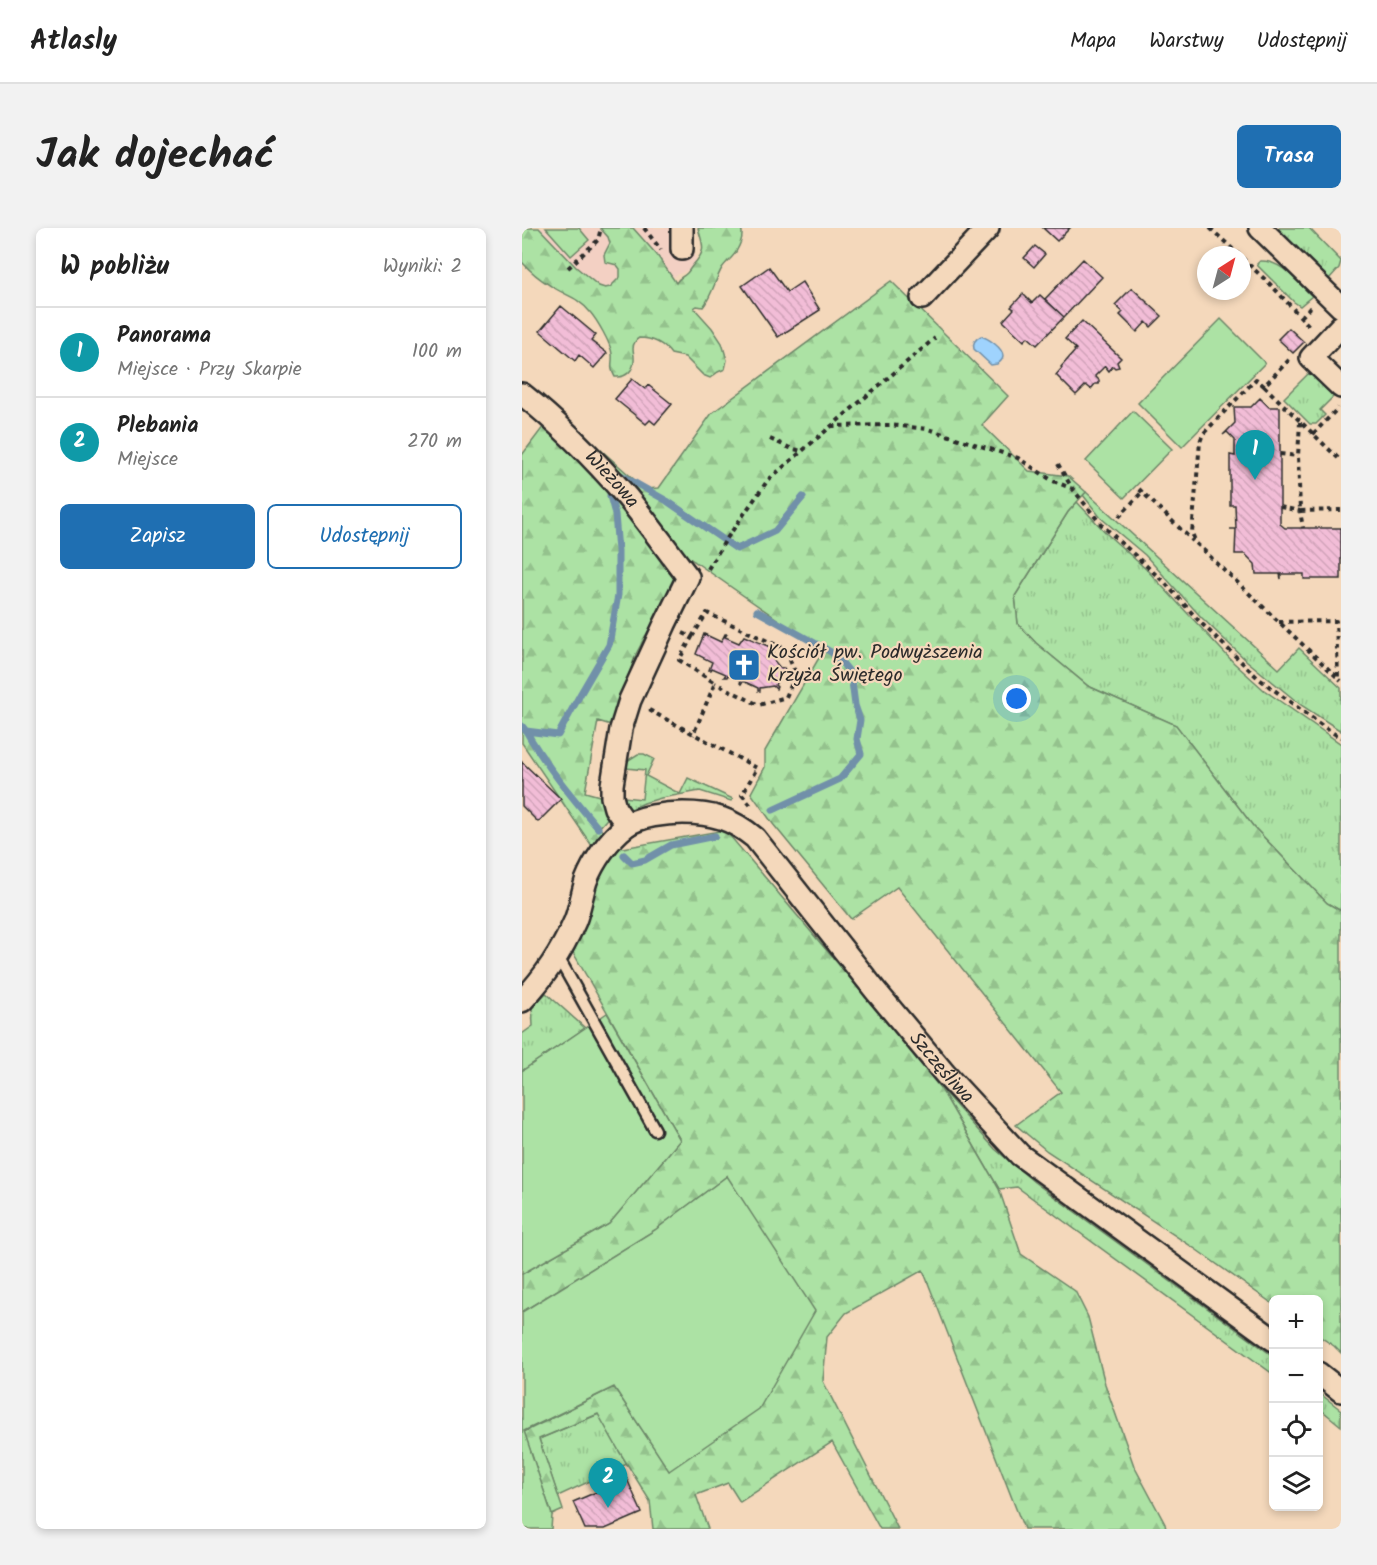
<!DOCTYPE html>
<html lang="pl">
<head>
<meta charset="utf-8">
<style>
	body { margin:0; font-family:Kalam,sans-serif; background:#f2f2f2; color:#222 }
	.controls { position:absolute; right:18px; bottom:18px; display:grid; overflow:hidden; border-radius:9px; box-shadow:0 3px 9px #0003 }
	.controls button { width:54px; height:54px; display:grid; place-items:center; padding:0; border:0; border-bottom:2px solid #e0e0e0; background:#fff; color:#222; font:30px sans-serif }
	.compass { position:absolute; left:675px; top:18px; width:54px; height:54px; border-radius:50%; background:#fff; box-shadow:0 3px 9px #0003; rotate:36deg }
	.you { position:absolute; left:495px; top:471px; width:21px; height:21px; margin:-15px; border:4px solid #fff; border-radius:50%; background:#1a73e8; box-shadow:0 0 0 9px #1a73e833 }
	.badge { display:grid; place-items:center; width:39px; height:39px; border-radius:50%; background:#1f6fb2; color:#fff; font-size:20px; font-weight:700 }
	.pin { position:absolute; translate:-50% -50px; filter:drop-shadow(0 2px 3px #0008) }
	.pin::after { content:''; position:absolute; top:32px; width:21px; height:18px; background:inherit; clip-path:polygon(0 0,100% 0,50% 100%) }
	.list { margin:0; padding:0; list-style:none }
	h2 { display:flex; justify-content:space-between; align-items:center; height:78px; margin:0; padding:0 24px; font-size:26px }
	h2 small { font-size:20px; font-weight:400; color:#767676 }
	.list li { display:grid; grid-template-columns:39px 1fr auto; gap:18px; align-items:center; box-sizing:border-box; height:90px; padding:0 24px; border-top:2px solid #e0e0e0 }
	.list b { display:block; font-size:22px; white-space:nowrap }
	.list p { margin:0; font-size:20px; white-space:nowrap; color:#767676 }
	.list em { font-size:20px; font-style:normal; color:#767676 }
	.actions { display:flex; gap:12px; padding:18px 24px }
	.actions a { flex:1; padding:14px 0; border:2px solid #1f6fb2; border-radius:9px; text-align:center; font-size:21px; color:#1f6fb2 }
	.actions .main { background:#1f6fb2; color:#fff }
	.icon { flex:none; width:33px; height:33px; fill:none; stroke:currentColor; stroke-width:2; stroke-linecap:round; stroke-linejoin:round }
	.map { position:relative; flex:none; width:819px; height:1301px; overflow:hidden; border-radius:9px }
	header { display:flex; align-items:center; gap:36px; box-sizing:border-box; height:84px; padding:0 30px; background:#fff; border-bottom:2px solid #e0e0e0 }
	header strong { font-size:28px }
	nav { display:flex; gap:33px; margin-inline-start:auto; font-size:21px }
	.intro { display:flex; align-items:center; justify-content:space-between; box-sizing:border-box; height:144px; padding:0 36px }
	h1 { margin:0; font-size:42px }
	.button { padding:15px 27px; border-radius:9px; background:#1f6fb2; color:#fff; font-size:21px; font-weight:700 }
	main { display:flex; gap:36px; padding:0 36px }
	aside { flex:1; background:#fff; border-radius:9px; box-shadow:0 3px 9px #0003 }
	.map>svg:first-child { display:block }
	.built { fill:#f3d0c3 }
	.grass { fill:url(#grass-tufts); stroke:#6c8668; stroke-width:1.5 }
	.forest { fill:url(#forest-firs); stroke:#6c8668; stroke-width:1.5 }
	.garden { fill:#ace2a4; stroke:#6c8668; stroke-width:1.5 }
	.water { fill:#9fd3fd; stroke:#7190a9; stroke-width:1.5 }
	.lines { fill:none; stroke-linecap:round; stroke-linejoin:round }
	.stream { stroke:#7190a9; stroke-width:7 }
	.building { fill:url(#building-back-hatch); stroke:#2b2b2b; stroke-width:1.5 }
	.lane-casing { stroke:#2b2b2b; stroke-width:15 }
	.street-casing { stroke:#2b2b2b; stroke-width:26 }
	.path { stroke:#2b2b2b; stroke-width:4; stroke-dasharray:4.5 4.5; stroke-linecap:butt }
	.lane { stroke:#f4d8bb; stroke-width:10 }
	.street { stroke:#f4d8bb; stroke-width:21 }
	.labels { text-anchor:middle; dominant-baseline:central; stroke-width:4.5; stroke-linejoin:round; paint-order:stroke }
	.street-label { font-size:20px; fill:#2b2b2b; stroke:#f4d8bb }
	.poi-label { font-size:20px; fill:#2b2b2b; stroke:#f4d8bb; text-anchor:start }
</style>
</head>
<body>
<header>
<strong>Atlasly</strong>
<nav><a>Mapa</a><a>Warstwy</a><a>Udostępnij</a></nav>
</header>
<div class="intro"><h1>Jak dojechać</h1><a class="button">Trasa</a></div>
<main>
<aside>
<h2>W pobliżu<small>Wyniki: 2</small></h2>
<ul class="list">
<li><span class="badge" style="background:#0f9aa8">1</span><div><b>Panorama</b><p>Miejsce · Przy Skarpie</p></div><em>100 m</em></li>
<li><span class="badge" style="background:#0f9aa8">2</span><div><b>Plebania</b><p>Miejsce</p></div><em>270 m</em></li>
</ul>
<div class="actions"><a class="main">Zapisz</a><a>Udostępnij</a></div>
</aside>
<div class="map">
<svg width="819" height="1301" viewBox="0 0 819 1301">
	<defs>
		<pattern id="grass-tufts" width="24" height="20" patternUnits="userSpaceOnUse" patternTransform="scale(1.5)"><rect width="24" height="20" fill="#ace2a4"/><path d="M3 7l-1-3M5 7V3M7 7l1-3M15 17l-1-3M17 17v-4M19 17l1-3" fill="none" stroke="#94c28d"/></pattern>
		<pattern id="forest-firs" width="22" height="20" patternUnits="userSpaceOnUse" patternTransform="scale(1.5)"><rect width="22" height="20" fill="#ace2a4"/><path d="M5 1l3.5 6h-7zM16 11l3.5 6h-7z" fill="#94c28d"/></pattern>
		<pattern id="building-back-hatch" width="6" height="6" patternUnits="userSpaceOnUse" patternTransform="scale(1.5)"><rect width="6" height="6" fill="#f2bdd7"/><path d="M-1 5l2 2M0 0l6 6M5-1l2 2" fill="none" stroke="#d0a3b9"/></pattern>
	</defs>
	<rect width="100%" height="100%" fill="#f4d8bb"/>
	<filter id="ink" filterUnits="userSpaceOnUse"><feTurbulence type="fractalNoise" baseFrequency=".0167" numOctaves="2"/><feDisplacementMap in="SourceGraphic" scale="12" xChannelSelector="R" yChannelSelector="G"/><feConvolveMatrix kernelMatrix="1 2 1 2 8 2 1 2 1" color-interpolation-filters="sRGB"/></filter>
	<g filter="url(#ink)">
		<path class="built" d="M12 0H168L175 38 82 80Z"/>
		<path class="grass" d="M755 0H787L819 33 817 40 807 51Z
			M738 33C760 32 775 54 790 68L778 78 772 74 736 38 735 36Z
			M786 146 794 148 813 167 798 182 803 187 794 196H788L762 170Z
			M564 264 757 441 777 420 819 460V503L779 477 725 433 680 390 623 327 579 290 561 267Z
			M555 274 586 307 625 342 712 435 742 462 819 516V683L805 675 731 598 654 497 566 458 514 415 496 396 493 368 546 284Z
			M116 526H122L132 531 124 548 158 566 166 550 211 571 209 573 178 563 139 570 122 575 107 582 101 569 120 571 123 542 104 540 105 533Z
			M24 765 63 800 0 843V806L11 798 10 780Z
			M419 861 473 921 512 954 751 1128V1146L495 959 477 961Z
			M796 1164 819 1182V1198L797 1180Z
			M77 1186 105 1236 36 1268 17 1211Z"/>
		<path class="forest" d="M0 0H17L54 39 77 58 83 60 88 59 98 49V41L95 37 83 34 82 27 88 15 86 9 78 0H111L135 27 154 55C157 49 160 50 165 45 167 43 169 39 171 37 185 22 181 18 176 0H219C222 8 219 15 215 22 212 29 204 34 200 40 193 52 190 68 181 79L175 78 172 80 190 100 200 115 205 132 203 141 196 144 188 150 181 147 163 129 149 126C141 115 130 110 117 110 115 111 114 112 113 114 109 119 112 124 112 129 113 141 105 150 93 149 87 139 91 136 90 126 89 116 75 92 68 84 56 69 44 68 29 58 19 52 8 43 0 34Z
			M369 53 486 168 460 197 507 243 546 248 564 264 546 284 493 368 496 396 514 415 566 458 654 497 731 598 805 675 819 683V1125L812 1118 797 1108 796 1072H752L751 1076 672 1020 525 923 494 897 539 864 375 659 329 691 251 596 229 565 243 539V523L301 423 166 329 114 426 89 497 76 493 63 564 81 569 90 585 77 600 101 620 203 602 339 763 419 861 477 961 499 1026 553 1063 566 1089 583 1156 612 1238 643 1296 644 1301H502L401 1042 324 1085 305 1109 301 1153 376 1301H358L310 1214 218 1274 206 1255 174 1267 186 1301H131L128 1273 97 1223 76 1186 17 1211 41 1282 30 1287 2 1204 92 1159 147 1242 205 948 133 1002 0 1084V1046L87 996 158 912 48 719 81 634 0 515V227L34 182 123 261 137 260 190 185Z"/>
		<path class="garden" d="M24 0H57L67 12 49 28Z
			M699 91 743 135 660 219 616 175Z
			M611 183 650 221 602 270 564 233Z
			M85 785 158 912 87 996 0 1046V843Z
			M205 948 293 1083 237 1181 147 1243 92 1159 2 1203 30 1287 29 1301H0V1084L133 1002Z"/>
		<path class="water" d="M459 108C466 110 481 120 481 128 481 133 478 134 475 136L469 137 452 121C450 115 453 111 459 108Z"/>
		<g class="lines">
			<path class="stream" d="M235 383 309 424 321 436 329 446 333 477 338 492 335 511 339 526 318 551 251 582
				M0 498 4 503 36 507 59 465 87 417 96 367V323L93 286 88 268 90 253 99 247 145 273 215 321 253 303 281 269
				M4 503C24 538 50 569 76 600
				M102 627 110 635 123 632 149 617 193 608"/>
		</g>
		<path class="building" d="M521 0H548L535 13Z
			M513 18 523 26 512 39 502 30Z
			M561 31 580 49 542 89 523 71Z
			M247 39 265 64 280 54 298 82 256 109 220 58Z
			M610 60 640 88 629 99 624 94 615 104 598 87 601 84 593 77Z
			M501 66 510 75 518 67 542 89 515 117 506 109 502 113 481 93 492 81 489 79Z
			M39 78 74 107 69 113 85 125 72 140 57 127 53 133 18 103Z
			M560 93 599 130 595 134 597 139 593 140 591 138 587 143 583 138 573 148 577 152V156H573L569 161 564 157 554 167 534 147 540 140 539 139 553 123 552 122 554 121 543 111Z
			M767 100 782 114 771 125 756 111Z
			M110 151 123 161 126 157 150 176 133 196 128 192 124 196 93 171Z
			M738 170 747 179H758V296L763 300H819V351H782V346H759V351L758 346H734L733 336 723 326H713L714 301H708H714L713 277H708V227L713 228V212L705 204 701 207 713 195 712 179H729Z
			M182 406 199 414 203 406H205L203 409 217 415 222 408 253 421 249 429 259 441 262 440 263 442 260 444 253 457 255 459 254 461 251 458 238 460V463H236V460L221 453 219 456 218 455 219 452 206 447 205 449H202L204 446 190 440 189 442H187L190 434 174 426Z
			M0 534 39 571 16 594 0 578Z
			M105 1251 120 1285 83 1301H63L51 1274Z"/>
		<g class="lines">
			<g class="lane-casing">
				<path id="lane" d="M36 729 133 902"/>
			</g>
			<g class="street-casing">
				<g id="street">
					<path d="M160 0V21"/>
					<path d="M738 0 819 79"/>
					<path d="M400 70 466 0"/>
					<path d="M819 98 789 130 819 159"/>
					<path id="s1" d="M0 166C38 196 73 232 105 269 126 295 146 323 166 349L143 396 108 472 99 501 90 557V569L93 580 105 597"/>
					<path id="s2" d="M0 773C23 748 39 725 53 693 58 680 60 666 64 653 71 634 87 611 104 598 117 588 145 585 161 585 191 585 210 591 233 610L353 762 423 846 498 927 752 1112"/>
					<path d="M796 1145 819 1163"/>
				</g>
			</g>
			<path class="path" d="M122 0 139 22
				M688 0 717 27
				M720 30 750 58 789 100
				M46 40 76 12 79 0
				M779 89 790 78
				M767 132 742 158 819 233
				M742 158 734 151 681 206 678 214 670 305 674 315 819 453
				M778 194 776 228 778 283 819 282
				M309 198 368 197 406 201 496 230 531 253 549 260
				M791 206 816 180
				M248 211 268 220 280 223
				M758 226 776 228
				M536 236 550 260 579 296 643 355 678 394 736 450 802 499 819 510
				M617 261 671 313
				M758 279 778 283 781 300
				M597 289 620 264
				M186 341 203 313 246 252 413 110
				M757 394 814 393 816 449
				M161 405 170 409 157 432 193 455 171 507
				M170 409 185 385 263 421 274 446 264 469 237 477 193 455
				M127 482 235 540 220 567 230 579"/>
			<use href="#lane" class="lane"/>
			<use href="#street" class="street"/>
		</g>
	</g>
	<defs>
		<g id="church-square" transform="scale(1.725)"><rect x="-9" y="-9" width="18" height="18" rx="4" fill="#1f6fb2" stroke="#f4d8bb"/><path d="M-1.2-6h2.4v3.5h3.3v2.4h-3.3V6h-2.4V-.1h-3.3v-2.4h3.3Z" fill="#fff"/></g>
	</defs>
	<g fill-rule="evenodd">
		<use href="#church-square" x="222" y="437"/>
	</g>
	<g class="labels">
		<g class="street-label">
			<text stroke="none"><textPath href="#s1" startOffset="124">Wieżowa</textPath></text>
			<text stroke="none"><textPath href="#s2" startOffset="640">Szczęśliwa</textPath></text>
		</g>
		<g class="poi-label">
			<text x="245" y="425">Kościół pw. Podwyższenia<tspan x="245" dy="23">Krzyża Świętego</tspan></text>
		</g>
	</g>
</svg>
<div class="controls">
<button>+</button>
<button>−</button>
<button><svg class="icon" aria-label="locate" viewBox="0 0 24 24"><circle cx="12" cy="12" r="6"/><path d="M12 2v4M12 18v4M2 12h4M18 12h4"/></svg></button>
<button><svg class="icon" aria-label="layers" viewBox="0 0 24 24"><path d="M12 4l9 5-9 5-9-5zM3 14l9 5 9-5"/></svg></button>
</div>
<svg class="compass" viewBox="-18 -18 36 36"><path d="M0-13l5 13h-10z" fill="#e53935"/><path d="M0 13l5-13h-10z" fill="#767676"/></svg>
<div class="you"></div>
<div class="pin badge" style="left:733px;top:252px;background:#0f9aa8">1</div>
<div class="pin badge" style="left:86px;top:1280px;background:#0f9aa8">2</div>
</div>
</main>
</body>
</html>
